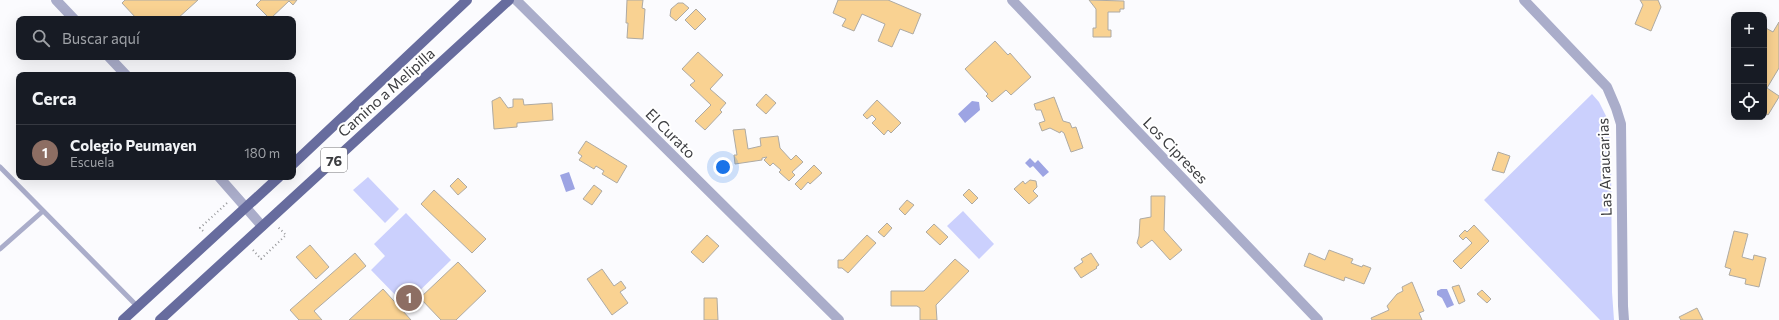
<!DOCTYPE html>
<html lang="es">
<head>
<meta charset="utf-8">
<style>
	body { margin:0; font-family:Commissioner,sans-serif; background:#242831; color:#f1f3f6 }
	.controls { position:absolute; right:12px; top:12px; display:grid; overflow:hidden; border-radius:8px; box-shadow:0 4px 16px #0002 }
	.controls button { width:36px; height:36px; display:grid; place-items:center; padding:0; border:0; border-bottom:1px solid #363941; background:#171b24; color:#f1f3f6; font:20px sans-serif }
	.you { position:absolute; left:723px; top:167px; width:14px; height:14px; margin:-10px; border:3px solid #fff; border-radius:50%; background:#1a73e8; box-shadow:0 0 0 6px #1a73e833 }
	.badge { display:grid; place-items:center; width:26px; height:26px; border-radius:50%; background:#9e7423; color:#fff; font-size:13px; font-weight:700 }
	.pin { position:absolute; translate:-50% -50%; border:2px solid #fff; box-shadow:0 1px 4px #0006 }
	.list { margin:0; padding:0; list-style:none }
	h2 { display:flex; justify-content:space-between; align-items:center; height:52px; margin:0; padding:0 16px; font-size:17px }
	h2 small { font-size:13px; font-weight:400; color:#9ea1a6 }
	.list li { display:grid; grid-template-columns:26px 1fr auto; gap:12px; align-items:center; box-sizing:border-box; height:56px; padding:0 16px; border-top:1px solid #363941 }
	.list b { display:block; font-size:15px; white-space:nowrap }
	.list p { margin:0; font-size:13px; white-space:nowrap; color:#9ea1a6 }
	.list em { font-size:13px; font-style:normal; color:#9ea1a6 }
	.icon { flex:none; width:22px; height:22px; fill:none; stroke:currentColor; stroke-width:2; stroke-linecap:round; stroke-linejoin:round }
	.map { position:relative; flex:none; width:1779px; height:320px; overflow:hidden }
	.search { position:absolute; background:#171b24; box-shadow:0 4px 16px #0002; left:16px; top:16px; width:280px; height:44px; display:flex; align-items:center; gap:10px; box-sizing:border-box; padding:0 14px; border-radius:8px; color:#9ea1a6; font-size:15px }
	.panel { position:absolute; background:#171b24; box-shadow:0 4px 16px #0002; left:16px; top:72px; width:280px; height:108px; border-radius:8px }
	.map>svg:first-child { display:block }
	.green { fill:#cbd0fd }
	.water { fill:#9da4e3 }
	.building { fill:#f9d292; stroke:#aeaaa3 }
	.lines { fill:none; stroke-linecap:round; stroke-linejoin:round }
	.path { stroke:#96979a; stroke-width:2; stroke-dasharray:1 3; stroke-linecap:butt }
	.service { stroke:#aaadca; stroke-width:5 }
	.minor { stroke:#aaadca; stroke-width:10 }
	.tertiary { stroke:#aaadca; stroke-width:10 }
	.primary { stroke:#676c9e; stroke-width:10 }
	.labels { text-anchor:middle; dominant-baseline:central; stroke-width:4; stroke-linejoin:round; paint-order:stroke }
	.shield { fill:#fff; stroke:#767779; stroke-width:1 }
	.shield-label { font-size:14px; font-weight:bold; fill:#3c3d40 }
	.street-label { font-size:15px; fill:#3c3d40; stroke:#fff }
</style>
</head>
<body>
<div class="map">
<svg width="1779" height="320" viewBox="0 0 1779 320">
	<rect width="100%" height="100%" fill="#fbfbfe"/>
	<path class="green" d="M1592 94 1599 102 1608 120 1611 150 1612 292 1614 320H1600L1484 200Z
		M368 177 399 209 385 223 353 190Z
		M963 211 994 244 979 259 947 226Z
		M406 213 451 260 405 305 371 270 385 256 374 244Z"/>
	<path class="water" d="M972 101 979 102 980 110 965 123 958 114Z
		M1030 158 1035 163 1038 160 1049 172 1043 177 1033 166 1030 168 1025 163Z
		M569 172 575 189 566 192 560 175Z
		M1441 289H1447L1454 305 1447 308 1442 298 1437 295V291Z"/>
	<path class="building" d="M125 0H198L177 19H137L122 3Z
		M261 0H297L293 5 289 1 270 19 256 5Z
		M627 0H643L642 8 645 9 643 39 627 38 628 23H626Z
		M838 0H888L921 14 913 34 900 29 892 47 878 41 885 24 862 14 854 31 842 26 846 19 833 13Z
		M1089 0 1124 1V9H1120V12H1108V30H1111V37H1093V28H1096V9Z
		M1640 0H1658L1661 7 1651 31 1635 24 1643 5Z
		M678 3H683L689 8 676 21 670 16 671 9Z
		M696 9 706 19 695 30 685 20Z
		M1779 22V68L1767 88 1779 96V97L1768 115 1764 112V27L1773 32Z
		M995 41 1008 55 1010 53 1031 77 1011 95 1006 90 992 102 986 96 988 94 965 69Z
		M698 52 723 75 710 89 726 103 720 110 722 112 705 130 695 121 711 105 690 85 695 81 682 69Z
		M766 94 776 103 766 114 756 105Z
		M500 97 508 108 513 107V99H523L524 105 552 103 553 120 517 123V127L494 129 492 101Z
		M1054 97 1063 121 1070 123 1072 128 1076 127 1083 148 1071 152 1064 133 1061 131 1060 133 1050 128 1042 131 1039 123 1045 121 1041 110H1036L1034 104Z
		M877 100 901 123 891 133 888 130 884 135 872 123 876 119 872 115 867 119 863 115Z
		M745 129 748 149 761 146 760 138 778 136 780 148 791 160 796 155 803 162 792 172 795 175 789 181 779 172 781 170 773 163 770 166 764 160 767 157 762 158V160L735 164 734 155H737L733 130Z
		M586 141 627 166 617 183 602 174 604 171 596 166 594 169 579 160 582 156 578 153Z
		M1498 152 1510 156 1504 173 1492 170Z
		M814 165 822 173 810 184 808 182 801 190 795 184Z
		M458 178 467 187 458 195 450 186Z
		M1030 180 1036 181 1037 187 1033 191 1038 196 1029 204 1014 189 1023 181 1025 184Z
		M594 185 602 191 592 205 583 199Z
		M969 189 978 198 972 204 963 195Z
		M434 190 486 239 472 253 421 204Z
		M1151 196H1165L1164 230 1182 250 1170 260 1152 240 1141 248 1137 243 1139 236 1140 219 1151 217Z
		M907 200 914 205 905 215 899 209Z
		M887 223 892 228 884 237 878 232Z
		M934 224 948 237 940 245 926 232Z
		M1474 225 1489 241 1461 269 1453 261 1472 243 1466 237 1463 240 1459 236 1465 230 1467 232Z
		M1734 231 1748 234 1742 257 1753 260 1754 255 1766 258 1759 287 1745 284 1746 279 1729 275 1731 269 1725 267Z
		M707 235 719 246 703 263 691 252Z
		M867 235 876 243 848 273 842 268H838V260H843Z
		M310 245 329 267 316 279 296 257Z
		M1329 250 1353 259 1351 263 1362 267 1363 265 1371 268 1364 284 1345 277 1344 281 1304 266 1309 253 1325 260Z
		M355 253 366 266 314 311 322 320H299L290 310Z
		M1091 253 1099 265 1096 267 1097 268 1081 278 1074 268 1083 262 1081 259Z
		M955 259 969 271 936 305 937 320H920V308L917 306H891V291H924Z
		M458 262 486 291 456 320H441L420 298Z
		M602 269 614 286 621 281 626 288 620 292 628 303 612 315 587 279Z
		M1412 282 1424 311 1419 313 1422 320H1372L1371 318 1389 310 1387 306 1397 294 1403 291 1402 287Z
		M1459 285 1465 301 1459 304 1452 287Z
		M383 289 411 320H349Z
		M1482 290 1491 299 1487 303 1477 294Z
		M704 298H717L718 320H704Z
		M1697 308 1703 320H1681L1679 317Z"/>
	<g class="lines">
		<path class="path" d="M203 231 200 228 227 203
			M253 250 261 259 286 235 278 227"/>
		<path class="service" d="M0 167 138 307
			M0 249 43 211"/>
		<path class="minor" d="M516 0 839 320
			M1012 0 1318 320
			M1524 0 1607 87 1616 108 1621 124 1623 306 1624 320"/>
		<path class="tertiary" d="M56 0 74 19
			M109 57 126 75
			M219 177 262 226"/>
		<path class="primary" d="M293 164 467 0
			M123 320 279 177
			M160 320 509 0"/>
	</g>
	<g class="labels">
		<rect class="shield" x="321" y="148" width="26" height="24" rx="3"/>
		<g class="shield-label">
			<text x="334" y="160">76</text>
		</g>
		<g class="street-label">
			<text transform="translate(386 92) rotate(-42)">Camino a Melipilla</text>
			<text transform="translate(671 133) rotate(45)">El Curato</text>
			<text transform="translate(1176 150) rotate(46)">Los Cipreses</text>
			<text transform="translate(1604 167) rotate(-92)">Las Araucarias</text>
		</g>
	</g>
</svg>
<div class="controls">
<button>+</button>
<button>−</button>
<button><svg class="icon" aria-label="locate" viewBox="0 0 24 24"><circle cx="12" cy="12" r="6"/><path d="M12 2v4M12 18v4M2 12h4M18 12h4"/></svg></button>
</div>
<div class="you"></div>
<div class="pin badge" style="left:409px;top:298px;background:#8d6e63">1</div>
<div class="search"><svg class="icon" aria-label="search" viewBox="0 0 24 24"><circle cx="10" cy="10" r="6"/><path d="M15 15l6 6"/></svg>Buscar aquí</div>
<section class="panel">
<h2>Cerca<small></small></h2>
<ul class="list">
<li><span class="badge" style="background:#8d6e63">1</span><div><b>Colegio Peumayen</b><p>Escuela</p></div><em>180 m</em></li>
</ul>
</section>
</div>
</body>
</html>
